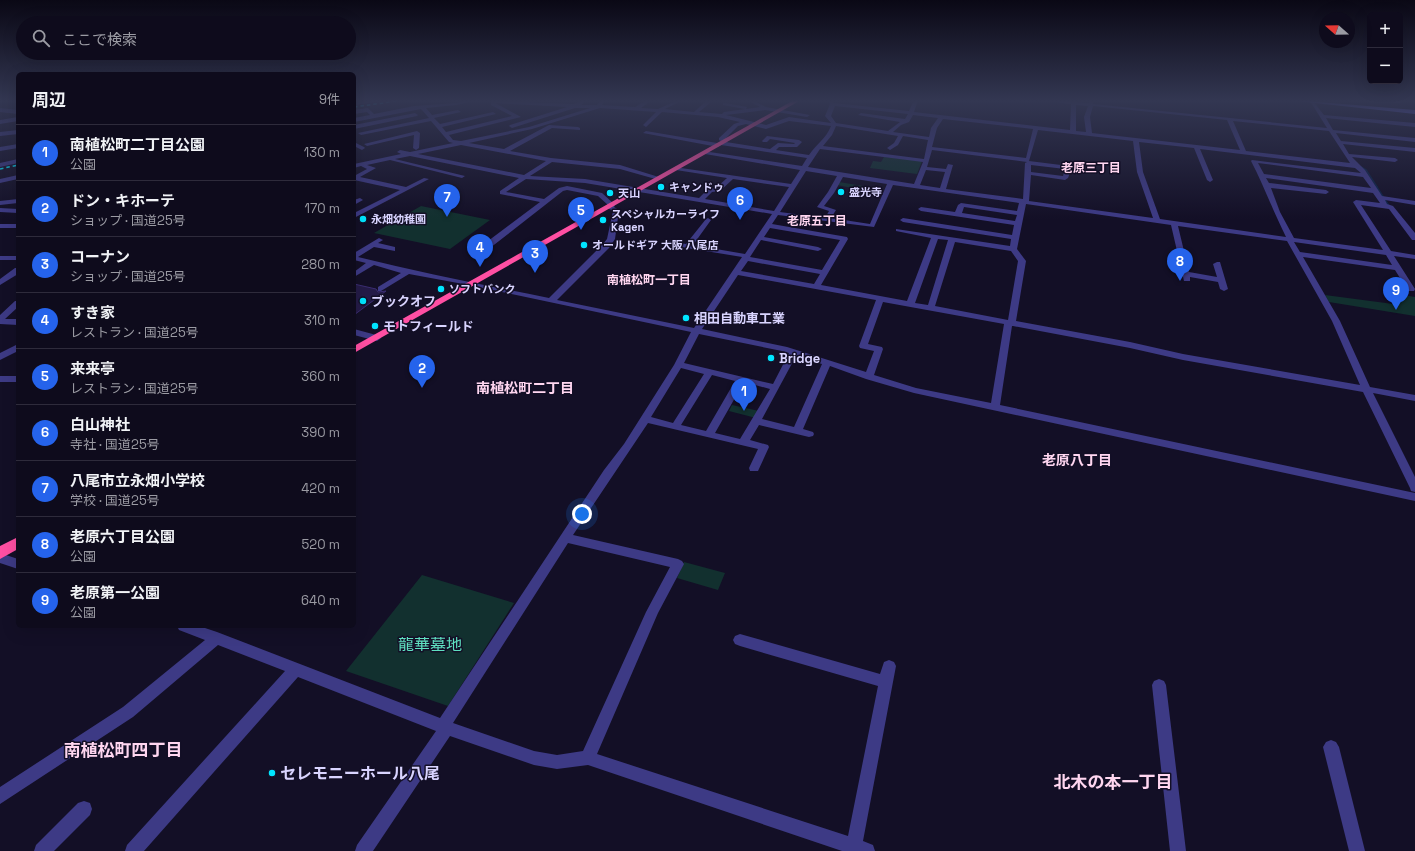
<!DOCTYPE html>
<html lang="ja">
<head>
<meta charset="utf-8">
<style>
	body { margin:0; font-family:"Space Grotesk","Noto Sans JP",sans-serif; background:#1c1929; color:#f1f3f6 }
	.controls { position:absolute; right:12px; top:12px; display:grid; overflow:hidden; border-radius:6px; box-shadow:0 4px 16px #0002 }
	.controls button { width:36px; height:36px; display:grid; place-items:center; padding:0; border:0; border-bottom:1px solid #2e2b3b; background:#0e0b1c; color:#f1f3f6; font:20px sans-serif }
	.compass { position:absolute; left:1319px; top:12px; width:36px; height:36px; border-radius:50%; background:#0e0b1c; box-shadow:0 4px 16px #0002; rotate:290deg }
	.you { position:absolute; left:582px; top:514px; width:14px; height:14px; margin:-10px; border:3px solid #fff; border-radius:50%; background:#1a73e8; box-shadow:0 0 0 6px #1a73e833 }
	.badge { display:grid; place-items:center; width:26px; height:26px; border-radius:50%; background:#2563eb; color:#fff; font-size:13px; font-weight:700 }
	.pin { position:absolute; translate:-50% -33px; filter:drop-shadow(0 1px 2px #0008) }
	.pin::after { content:''; position:absolute; top:21px; width:14px; height:12px; background:inherit; clip-path:polygon(0 0,100% 0,50% 100%) }
	.list { margin:0; padding:0; list-style:none }
	h2 { display:flex; justify-content:space-between; align-items:center; height:52px; margin:0; padding:0 16px; font-size:17px }
	h2 small { font-size:13px; font-weight:400; color:#9b9ba3 }
	.list li { display:grid; grid-template-columns:26px 1fr auto; gap:12px; align-items:center; box-sizing:border-box; height:56px; padding:0 16px; border-top:1px solid #2e2b3b }
	.list b { display:block; font-size:15px; white-space:nowrap }
	.list p { margin:0; font-size:13px; white-space:nowrap; color:#9b9ba3 }
	.list em { font-size:13px; font-style:normal; color:#9b9ba3 }
	.icon { flex:none; width:22px; height:22px; fill:none; stroke:currentColor; stroke-width:2; stroke-linecap:round; stroke-linejoin:round }
	.map { position:relative; flex:none; width:1415px; height:851px; overflow:hidden }
	.search { position:absolute; background:#0e0b1c; box-shadow:0 4px 16px #0002; left:16px; top:16px; width:340px; height:44px; display:flex; align-items:center; gap:10px; box-sizing:border-box; padding:0 14px; border-radius:22px; color:#9b9ba3; font-size:15px }
	.panel { position:absolute; background:#0e0b1c; box-shadow:0 4px 16px #0002; left:16px; top:72px; width:340px; height:556px; border-radius:6px }
	.map>svg:first-child { display:block }
	.green { fill:#12302f }
	.lines { fill:none; stroke-linecap:round; stroke-linejoin:round }
	.stream-far1 { stroke:#0c2248; stroke-width:1.5 }
	.stream { stroke:#0c2248; stroke-width:2 }
	.river { fill:#0c2248; fill-rule:evenodd }
	.building { fill:#241b47; stroke:#3b2d73 }
	.street { fill:#3d3a85; fill-rule:evenodd }
	.secondary { fill:#6f6bff; fill-rule:evenodd }
	.highway { fill:#ff4fa3; fill-rule:evenodd }
	.rail { stroke:#00e5ff; stroke-width:1.5; stroke-dasharray:3.5 3; stroke-linecap:butt }
	.poi-dot { fill:#00e5ff; stroke:#130f26; stroke-width:1.5 }
	.labels { text-anchor:middle; dominant-baseline:central; stroke-width:3; stroke-linejoin:round; paint-order:stroke }
	.far-poi-label { font-size:11px; font-weight:bold; fill:#d9d4ff; stroke:#130f26; text-anchor:start }
	.far-neighbourhood-label { font-size:12px; font-weight:bold; fill:#ffd6f0; stroke:#130f26 }
	.poi-label { font-size:13px; font-weight:bold; fill:#d9d4ff; stroke:#130f26; text-anchor:start }
	.neighbourhood-label { font-size:14px; font-weight:bold; fill:#ffd6f0; stroke:#130f26 }
	.near-park-label { font-size:16px; fill:#5fe0c0; stroke:#130f26 }
	.near-poi-label { font-size:16px; font-weight:bold; fill:#d9d4ff; stroke:#130f26; text-anchor:start }
	.near-neighbourhood-label { font-size:17px; font-weight:bold; fill:#ffd6f0; stroke:#130f26 }
</style>
</head>
<body>
<div class="map">
<svg width="1415" height="851" viewBox="0 0 1415 851">
	<rect width="100%" height="100%" fill="#130f26"/>
	<path class="green" d="M884 157 922 161 917 174 870 168 873 161 881 162Z
		M839 182 869 187 866 192 851 190 852 188 837 185Z
		M421 206 490 220 450 249 374 233Z
		M1386 292 1415 297V316L1329 302 1325 295 1393 304Z
		M732 405 759 411 756 418 729 411Z
		M684 562 725 573 718 590 677 578Z
		M422 575 514 603 448 706 346 671Z"/>
	<g class="lines">
		<path class="stream-far1" d="M1312 100 1318 108
			M1361 167 1366 170 1377 187"/>
		<path class="stream" d="M1376 186 1389 206"/>
		<path class="river" d="M354 100H367L365 102 354 104Z"/>
	</g>
	<path class="building" d="M354 284 376 289 378 292 386 291 354 315Z"/>
	<g class="lines">
		<path class="street" d="M378 100H389L354 105V103Z
			M469 100 574 104 582 100H587L581 105H597L599 102V100H603L604 102 602 105 635 107 647 100H652L641 108 658 109 678 100H683L665 109 694 112 705 102 699 101V100H709L711 102 699 112 722 114 724 112 745 109 723 105V103H725L747 107 746 109 760 107 747 100H752L766 107 810 115 807 117 765 110 726 115 766 125 789 117 831 123 825 116 830 104 827 100H831L834 103 909 111 914 100H918L914 112 1070 130 1071 104 1045 101 1043 100 1071 101 1072 100H1076V102L1089 103 1090 100H1094L1093 104 1327 128 1310 101 1312 100 1324 115 1415 123V127L1326 118 1333 130 1415 138V142L1336 133 1341 141 1415 148V152L1343 144 1349 154 1395 158 1398 160 1395 162 1352 157 1365 170 1382 196 1415 201V205L1385 200 1387 204 1393 206 1415 233V240H1412L1389 209 1361 205 1391 251 1415 255V259L1394 256 1415 289 1414 291H1408L1395 270 1303 257 1340 321 1370 387 1415 395V401L1373 393 1415 477V492L1411 491 1410 488 1363 392 1183 360 1130 348 1013 326H1012L1000 405 1415 493V501L914 393 866 379 830 366 803 429 813 432 814 434 813 436 809 437 759 425 750 440 768 445 769 447 758 471H750L749 468 758 449 648 423 573 535 678 559 682 561 684 564 658 613 597 754 848 836 878 686 740 646 735 644 733 640 735 636 740 634 880 674 884 662 889 660 894 662 896 666 863 841 873 845 875 851H842L588 765 557 769 534 765 450 736 373 851H355L357 845 436 731 298 677 144 851H125L127 845 285 671 218 645 133 717 0 804V787L123 707 205 640 179 630 177 626H199L217 632 440 718 561 535 604 470 624 444 674 365 691 332 474 286 409 274 381 291H378V287L401 273 374 265 354 277V272L366 263 354 260V253L379 238 383 240 378 243 395 247V251L374 247 358 257C421 273 485 285 549 298L603 244 607 239 613 211 606 207 608 205 598 196 567 190 563 191 490 248H484V244L540 202 500 194V191L519 178 410 156 395 159 465 176 462 178 390 160 367 165 376 168 360 177 406 187 424 178 429 179 354 218V213L400 190 354 180V176L367 169 361 166 354 168V164L401 154 397 152 400 150 410 152 453 143 449 142 431 121 361 135 358 133 429 118 421 109 354 122V118L370 115 367 112 354 114V110L368 108 374 114 414 106 456 103ZM474 101 491 102V105L512 116 446 132 442 127 496 114 493 112 440 124 434 118 461 112 458 110 432 115 426 108 456 105ZM495 103 567 107 510 125 509 126 512 128 575 108H590L529 127 461 141 453 140 449 135 521 117ZM1076 105 1088 106 1084 117 1086 132 1076 131ZM835 106 908 114 905 119 861 113 858 115 900 122 888 131 836 123 831 116ZM1093 106 1227 120 1240 150 1092 133 1090 117ZM600 108 656 112 643 125 646 127 662 112 718 117 740 122 734 124 719 138V140L722 142 717 143 646 131 643 133 718 147 721 145 807 158 802 166 703 151V153L705 154 800 170 791 184 674 167V169L676 170 727 178 716 188 708 189 699 198 585 179 530 176 552 162 620 169 659 180 662 178 620 165 551 158 510 151 552 128 580 130V128L578 127 549 125 504 149 469 143 532 129ZM913 115 938 118 931 128 929 137 893 132 901 125 909 122ZM943 119 1033 129 1026 158 932 147 937 128ZM789 121 831 126C826 139 816 144 809 155L776 150 779 147H797L802 142 799 140 767 136 762 141 763 142H767L770 139 795 143 794 144 778 143 770 149 726 142 728 141 725 139 738 126 746 124 766 129ZM1233 121 1329 131 1350 163 1246 151ZM836 126 898 136 894 143 887 148 890 150 898 145 903 136 928 140 924 159 823 146 832 135ZM1038 130 1133 141 1137 172 1153 218 1029 201 1031 175 1065 180 1068 178 1072 168 1069 166 1029 161ZM1139 142 1194 148 1207 180 1210 182 1213 180 1200 149 1355 168 1361 173 1252 160 1251 161C1264 186 1273 211 1286 237L1160 219 1143 172ZM461 145 546 161 524 175 418 154ZM820 149 923 162 914 184 808 167ZM932 150 1027 162 1025 163 1023 199 946 189 953 165 948 164 946 169 927 167ZM1258 163 1363 177 1371 188 1264 174ZM1031 165 1065 169 1063 176 1031 172ZM926 170 945 172 940 188 920 185ZM806 171 837 176 828 192 817 207 829 211 825 218 780 212ZM843 177 887 184 870 224 831 218 836 210 824 206 834 193ZM1266 178 1373 193 1380 203 1356 200 1353 202 1383 250 1294 238 1280 212 1271 188 1326 194 1329 192 1326 190 1269 183ZM526 179 585 183 772 214 745 254 693 245 711 220 708 218 706 219 686 244 669 241 665 243 669 245 742 257 694 328 557 300 609 248 615 239 619 210 614 207 615 205 614 204 602 193 567 186 559 188 544 199 506 192ZM733 179 789 187 774 211 705 199 712 192 720 191ZM893 185 1019 203 1017 211 961 203 958 205 955 212 921 207 918 209 921 211 1014 225 1012 235 903 218 900 220 903 222 1011 239 1010 246 896 229V231L931 238 907 301 821 285 848 239 847 237 772 224 778 215 874 227ZM1026 204 1171 225 1184 281H1190V277L1218 282 1220 289 1224 291 1228 289 1220 262H1217L1213 264 1217 277 1189 272 1178 226 1287 241 1332 321 1360 385 1183 354 1130 342 1016 321 1026 261 1017 249ZM964 207 1017 215 1015 221 962 213ZM770 228 840 240 822 270 750 257 761 240 818 251 822 249 818 247 764 237ZM938 239 948 240 928 305 915 303ZM955 242 1011 251 1018 261 1008 320 935 306ZM1294 242 1386 255 1392 265 1300 252ZM748 261 820 274 814 284 741 271ZM738 275 876 300 859 346 860 348 874 351 866 372 787 347 702 329ZM883 302 1004 324 991 403 916 388 874 375 883 349 882 347 868 344ZM699 334 782 351 789 353 773 384 684 363ZM796 356 822 364 794 427 762 419ZM681 368 704 374 673 423 651 417ZM712 375 735 381 706 431 681 425ZM744 382 770 389 740 439 715 433ZM568 543 670 567 646 612 583 751 557 755 534 751 453 723Z
			M1373 100 1400 101 1402 102 1400 103 1375 101Z
			M0 108 18 110V114L0 112Z
			M415 113 418 115 417 116 354 129V125Z
			M18 117V121L0 124V120Z
			M18 130V134L0 136V132Z
			M417 131 420 133 419 148 416 150 413 148 414 135 367 146 364 144Z
			M354 142 364 147 365 148 362 150 354 146Z
			M18 144V148L0 151V147Z
			M18 159V163L0 167V163Z
			M18 175V179L0 183V179Z
			M360 198 363 200 354 205V200Z
			M18 199V203L0 205V201Z
			M0 208 18 209V213L0 212Z
			M0 224H18V228H0Z
			M0 256H18V260H0Z
			M15 268H18V274L0 285V279Z
			M15 301H18V307L5 319H18V325L0 324V315Z
			M354 329 380 336 381 338 377 341 354 335Z
			M18 344V351L0 360V353Z
			M0 376H18V382H0Z
			M0 553 18 559V569L0 563Z
			M1159 679 1164 681 1166 685 1186 851H1170L1152 685 1154 681Z
			M1331 740 1336 742 1339 747 1365 851H1349L1323 747 1326 742Z
			M84 801 90 803 92 809 90 815 54 851H34L36 845 78 803Z"/>
		<path class="secondary" d="M1295 100 1415 110V114L1297 101Z"/>
		<path class="highway" d="M794 100H801L354 353V346Z
			M18 537V549L0 559V546Z"/>
		<path class="rail" d="M354 107 404 100
			M0 169 18 165"/>
	</g>
	<linearGradient id="sky" x2="0" y2="1"><stop stop-color="#0a0815"/><stop offset="0.46" stop-color="#333752"/><stop offset="1" stop-color="#333752" stop-opacity="0"/></linearGradient>
	<rect width="1415" height="219" fill="url(#sky)"/>
	<g class="poi-dot">
		<circle cx="661" cy="187" r="4"/>
		<circle cx="841" cy="192" r="4"/>
		<circle cx="610" cy="193" r="4"/>
		<circle cx="363" cy="219" r="4"/>
		<circle cx="603" cy="220" r="4"/>
		<circle cx="584" cy="245" r="4"/>
		<circle cx="441" cy="289" r="4"/>
		<circle cx="363" cy="301" r="4"/>
		<circle cx="686" cy="318" r="4"/>
		<circle cx="375" cy="326" r="4"/>
		<circle cx="771" cy="358" r="4"/>
		<circle cx="272" cy="773" r="4"/>
	</g>
	<g class="labels">
		<g class="far-poi-label">
			<text x="669" y="187">キャンドゥ</text>
			<text x="849" y="192">盛光寺</text>
			<text x="618" y="193">天山</text>
			<text x="611" y="214">スペシャルカーライフ<tspan x="611" dy="13">Kagen</tspan></text>
			<text x="371" y="219">永畑幼稚園</text>
			<text x="592" y="245">オールドギア 大阪 八尾店</text>
			<text x="449" y="289">ソフトバンク</text>
		</g>
		<g class="far-neighbourhood-label">
			<text x="1091" y="168">老原三丁目</text>
			<text x="817" y="221">老原五丁目</text>
			<text x="649" y="280">南植松町一丁目</text>
		</g>
		<g class="poi-label">
			<text x="371" y="301">ブックオフ</text>
			<text x="694" y="318">相田自動車工業</text>
			<text x="383" y="326">モトフィールド</text>
			<text x="779" y="358">Bridge</text>
		</g>
		<g class="neighbourhood-label">
			<text x="525" y="388">南植松町二丁目</text>
			<text x="1077" y="460">老原八丁目</text>
		</g>
		<g class="near-park-label">
			<text x="430" y="644">龍華墓地</text>
		</g>
		<g class="near-poi-label">
			<text x="280" y="773">セレモニーホール八尾</text>
		</g>
		<g class="near-neighbourhood-label">
			<text x="123" y="750">南植松町四丁目</text>
			<text x="1113" y="782">北木の本一丁目</text>
		</g>
	</g>
</svg>
<div class="controls">
<button>+</button>
<button>−</button>
</div>
<svg class="compass" viewBox="-18 -18 36 36"><path d="M0-13l5 13h-10z" fill="#e53935"/><path d="M0 13l5-13h-10z" fill="#9b9ba3"/></svg>
<div class="you"></div>
<div class="pin badge" style="left:744px;top:411px">1</div>
<div class="pin badge" style="left:422px;top:388px">2</div>
<div class="pin badge" style="left:535px;top:273px">3</div>
<div class="pin badge" style="left:480px;top:267px">4</div>
<div class="pin badge" style="left:581px;top:230px">5</div>
<div class="pin badge" style="left:740px;top:220px">6</div>
<div class="pin badge" style="left:447px;top:217px">7</div>
<div class="pin badge" style="left:1180px;top:281px">8</div>
<div class="pin badge" style="left:1396px;top:310px">9</div>
<div class="search"><svg class="icon" aria-label="search" viewBox="0 0 24 24"><circle cx="10" cy="10" r="6"/><path d="M15 15l6 6"/></svg>ここで検索</div>
<section class="panel">
<h2>周辺<small>9件</small></h2>
<ul class="list">
<li><span class="badge">1</span><div><b>南植松町二丁目公園</b><p>公園</p></div><em>130 m</em></li>
<li><span class="badge">2</span><div><b>ドン・キホーテ</b><p>ショップ · 国道25号</p></div><em>170 m</em></li>
<li><span class="badge">3</span><div><b>コーナン</b><p>ショップ · 国道25号</p></div><em>280 m</em></li>
<li><span class="badge">4</span><div><b>すき家</b><p>レストラン · 国道25号</p></div><em>310 m</em></li>
<li><span class="badge">5</span><div><b>来来亭</b><p>レストラン · 国道25号</p></div><em>360 m</em></li>
<li><span class="badge">6</span><div><b>白山神社</b><p>寺社 · 国道25号</p></div><em>390 m</em></li>
<li><span class="badge">7</span><div><b>八尾市立永畑小学校</b><p>学校 · 国道25号</p></div><em>420 m</em></li>
<li><span class="badge">8</span><div><b>老原六丁目公園</b><p>公園</p></div><em>520 m</em></li>
<li><span class="badge">9</span><div><b>老原第一公園</b><p>公園</p></div><em>640 m</em></li>
</ul>
</section>
</div>
</body>
</html>
